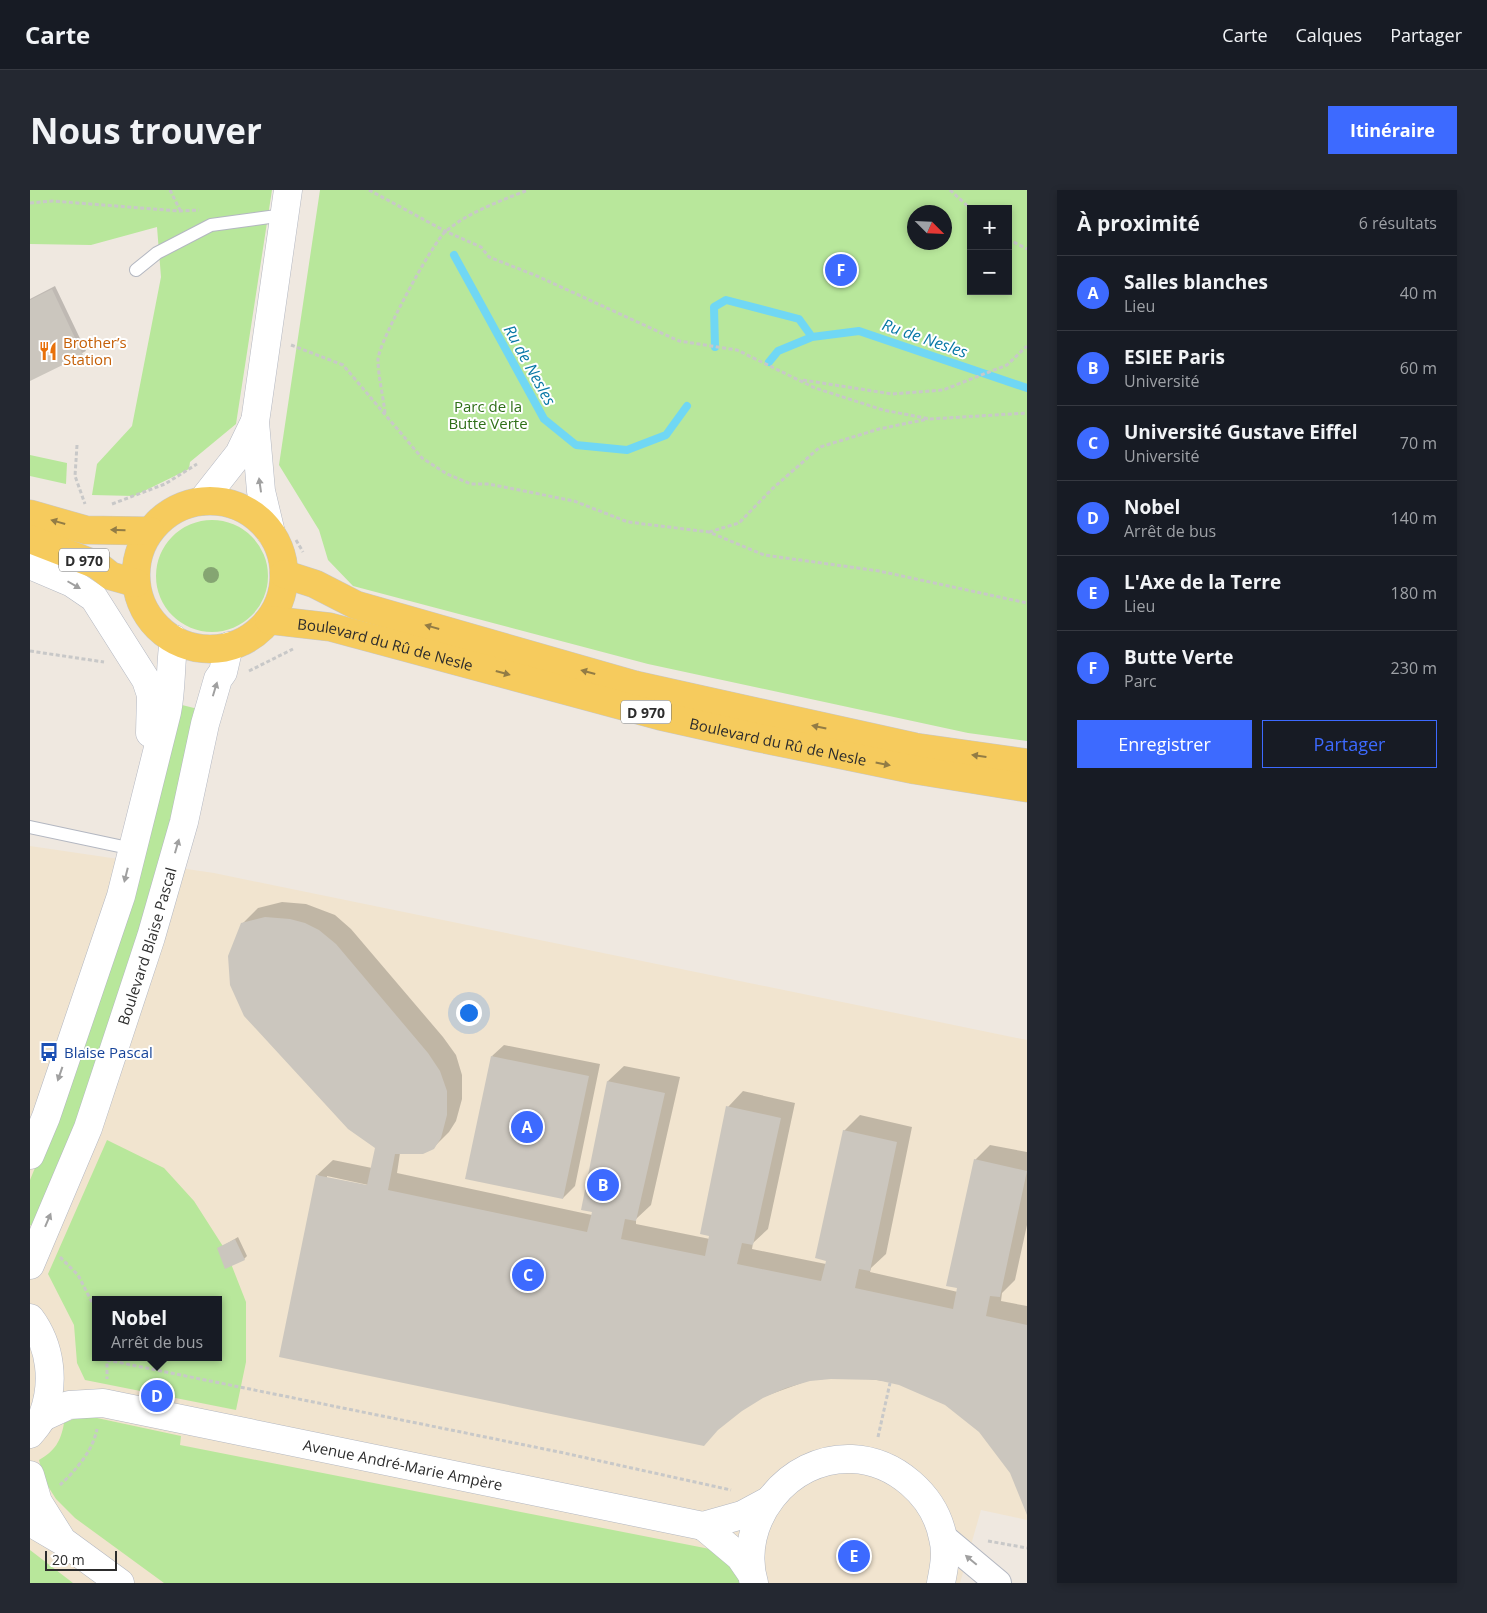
<!DOCTYPE html>
<html lang="fr">
<head>
<meta charset="utf-8">
<style>
	body { margin:0; font-family:"Open Sans",sans-serif; background:#242831; color:#f1f3f6 }
	.controls { position:absolute; right:15px; top:15px; display:grid; overflow:hidden; border-radius:0px; box-shadow:0 2px 8px #0003 }
	.controls button { width:45px; height:45px; display:grid; place-items:center; padding:0; border:0; border-bottom:1px solid #363941; background:#171b24; color:#f1f3f6; font:25px sans-serif }
	.compass { position:absolute; left:877px; top:15px; width:45px; height:45px; border-radius:50%; background:#171b24; box-shadow:0 2px 8px #0003; rotate:114deg }
	.scale { position:absolute; left:15px; bottom:12px; width:72px; box-sizing:border-box; padding-left:5px; border:2px solid #2d2d2d; border-top:0; font-size:14px; line-height:18px; white-space:nowrap; color:#2d2d2d; -webkit-text-stroke:4px #fff; paint-order:stroke }
	.you { position:absolute; left:438px; top:822px; width:18px; height:18px; margin:-12px; border:4px solid #fff; border-radius:50%; background:#1a73e8; box-shadow:0 0 0 8px #1a73e833 }
	.badge { display:grid; place-items:center; width:32px; height:32px; border-radius:50%; background:#3d6aff; color:#fff; font-size:16px; font-weight:700 }
	.pin { position:absolute; translate:-50% -50%; border:2px solid #fff; box-shadow:0 1px 5px #0006 }
	.popup { position:absolute; left:62px; top:1106px; width:130px; height:65px; box-sizing:border-box; display:grid; place-content:center; border-radius:0px; background:#171b24; filter:drop-shadow(0 1px 4px #0005); font-size:16px; white-space:nowrap; color:#9ea1a6 }
	.popup b { font-size:19px; color:#f1f3f6 }
	.popup::after { content:''; position:absolute; left:50%; top:100%; margin-left:-10px; border:10px solid transparent; border-top-color:#171b24 }
	.list { margin:0; padding:0; list-style:none }
	h2 { display:flex; justify-content:space-between; align-items:center; height:65px; margin:0; padding:0 20px; font-size:21px }
	h2 small { font-size:16px; font-weight:400; color:#9ea1a6 }
	.list li { display:grid; grid-template-columns:32px 1fr auto; gap:15px; align-items:center; box-sizing:border-box; height:75px; padding:0 20px; border-top:1px solid #363941 }
	.list b { display:block; font-size:19px; white-space:nowrap }
	.list p { margin:0; font-size:16px; white-space:nowrap; color:#9ea1a6 }
	.list em { font-size:16px; font-style:normal; color:#9ea1a6 }
	.actions { display:flex; gap:10px; padding:15px 20px }
	.actions a { flex:1; padding:11px 0; border:1px solid #3d6aff; border-radius:0px; text-align:center; font-size:18px; color:#3d6aff }
	.actions .main { background:#3d6aff; color:#fff }
	.map { position:relative; flex:none; width:997px; height:1393px; overflow:hidden; border-radius:0px }
	header { display:flex; align-items:center; gap:30px; box-sizing:border-box; height:70px; padding:0 25px; background:#171b24; border-bottom:1px solid #363941 }
	header strong { font-size:24px }
	nav { display:flex; gap:28px; margin-inline-start:auto; font-size:18px }
	.intro { display:flex; align-items:center; justify-content:space-between; box-sizing:border-box; height:120px; padding:0 30px }
	h1 { margin:0; font-size:35px }
	.button { padding:12px 22px; border-radius:0px; background:#3d6aff; color:#fff; font-size:18px; font-weight:700 }
	main { display:flex; gap:30px; padding:0 30px }
	aside { flex:1; background:#171b24; border-radius:0px; box-shadow:0 2px 8px #0003 }
	.map>svg:first-child { display:block }
	.education { fill:#f1e4cf; fill-rule:evenodd }
	.green { fill:#b8e79b; fill-rule:evenodd }
	.shadow { fill:#0003; fill-rule:evenodd }
	.lines { fill:none; stroke-linecap:round; stroke-linejoin:round }
	.stream { stroke:#70d7f4; stroke-width:8 }
	.building { fill:#cbc6be }
	.service-casing { stroke:#b3b7c1; stroke-width:14 }
	.minor-casing { stroke:#b3b7c1; stroke-width:28 }
	.tertiary-casing { stroke:#b3b7c1; stroke-width:29 }
	.primary-casing { stroke:#c8c8c8; stroke-width:29 }
	.path { stroke:#c8c8c8; stroke-width:3; stroke-dasharray:4 2.5; stroke-linecap:butt }
	.service { stroke:#fff; stroke-width:12 }
	.minor { stroke:#fff; stroke-width:26 }
	.tertiary { stroke:#fff; stroke-width:28 }
	.primary { stroke:#f6cb5d; stroke-width:28 }
	.tree { fill:#85a572 }
	.oneway { fill:#a0a0a0 }
	.oneway2 { fill:#927c45 }
	.labels { text-anchor:middle; dominant-baseline:central; stroke-width:4; stroke-linejoin:round; paint-order:stroke }
	.shield { fill:#fff; stroke:#6c6c6c; stroke-width:1 }
	.shield-label { font-size:14px; font-weight:bold; fill:#2d2d2d }
	.food-label { font-size:15px; fill:#c56008; stroke:#fff; text-anchor:start }
	.park-label { font-size:15px; fill:#2f6f18; stroke:#fff }
	.street-label { font-size:15px; fill:#2d2d2d; stroke:#fff }
	.transit-label { font-size:15px; fill:#164399; stroke:#fff; text-anchor:start }
	.water-label { font-size:16px; font-style:italic; fill:#0878a6; stroke:#fff }
</style>
</head>
<body>
<header>
<strong>Carte</strong>
<nav><a>Carte</a><a>Calques</a><a>Partager</a></nav>
</header>
<div class="intro"><h1>Nous trouver</h1><a class="button">Itinéraire</a></div>
<main>
<div class="map">
<svg width="997" height="1393" viewBox="0 0 997 1393">
	<rect width="100%" height="100%" fill="#efe8e0"/>
	<path class="education" d="M0 656 184 683 997 850V1330L951 1320 930 1393H0ZM66 1110H188V1167H66Z"/>
	<path class="green" d="M0 0H242L206 234 160 272 159 279 104 306 62 305 67 274 102 236 131 87 127 37 61 55 0 54Z
		M290 0H997V551L938 543 618 474 323 396 298 370 289 340 249 275ZM941 19H978V101H941ZM884 22H914V52H884Z
		M0 265 37 273 36 294 0 286Z
		M126 386a56 56 0 1 1 112 0a56 56 0 1 1-112 0Z
		M148 514 168 519 133 671 54 912 3 1037 0 1035V990L9 968Z
		M77 950 134 978 164 1011 196 1061 216 1112V1172L206 1220 55 1190 47 1173 44 1135 18 1084ZM66 1110H188V1167H66Z
		M53 1225 151 1246 150 1255 690 1361 714 1393H134L45 1328 26 1309 14 1290 9 1270C25 1261 31 1251 34 1233Z
		M0 1360 43 1393H0Z"/>
	<path class="shadow" d="M25 96 56 161 0 190V109Z
		M252 712 276 714 305 725 321 739 413 847 426 865 432 885V909L426 931 419 942 403 958 370 963 367 983 562 1025 578 891 594 876 650 887 621 1015 606 1029V1034L680 1049 698 917 713 901 765 913 738 1039 723 1053 722 1059 796 1074 814 941 830 925 882 937 856 1064 841 1078 840 1082 928 1102 945 970 960 955 997 962V1035L985 1090 972 1103 971 1111 997 1116V1321L981 1283 950 1241 915 1214 869 1193 823 1187 780 1190 733 1207 287 985 303 970 342 978 346 957 199 766 212 734 228 718ZM297 986 343 996V998L297 988Z
		M474 855 570 874 545 996 533 1008 462 866Z
		M208 1047 217 1066 214 1069 188 1059Z"/>
	<g class="lines">
		<path class="stream" d="M424 65 514 229 546 255 597 260 636 245 657 216
			M685 157 684 117 696 110 769 129 782 147
			M739 172 748 161 782 147 829 141 997 198"/>
	</g>
	<path class="building" d="M22 99 53 165 0 191V110Z
		M235 727 260 729 275 733 289 740 306 754 398 863 410 881 417 901V925L411 948 404 959 393 964H365L358 1000 557 1042 562 1022 551 1020 577 891 635 903 606 1031 595 1029 591 1049 675 1066 679 1046 670 1044 696 916 751 928 723 1055 712 1053 707 1074 791 1091 796 1071 785 1068 813 940 867 952 840 1081 829 1079 825 1098 923 1119 927 1098 916 1096 944 969 997 981 970 1107 960 1106 956 1126 997 1135V1325L980 1283 949 1242 915 1215 869 1195 847 1190 801 1189 780 1191 756 1198 733 1208 712 1221 688 1240 674 1256 249 1167 286 985 337 995 345 958 318 939 214 826 200 795 198 766 211 733Z
		M461 866 559 886 533 1009 435 989Z
		M205 1049 215 1070 195 1079 187 1058Z"/>
	<g class="lines">
		<g class="service-casing">
			<path id="service" d="M106 80 127 63 181 35 254 25
				M0 637 103 659"/>
		</g>
		<g class="minor-casing">
			<path id="minor" d="M913 1347 968 1393"/>
		</g>
		<g class="tertiary-casing">
			<g id="tertiary">
				<path d="M172 311 209 264 224 233"/>
				<path d="M241 343 231 301 225 232 258 0"/>
				<path d="M0 375 42 393 64 408 116 490 121 505 120 543"/>
				<path d="M0 965 16 927 91 706 137 522C142 497 140 474 144 449"/>
				<path id="s1" d="M0 1075 58 938 121 747 154 632 175 534 188 489 193 482 199 456"/>
				<path d="M0 1128C21 1156 25 1193 13 1225 11 1232 4 1239 0 1244"/>
				<path id="s2" d="M13 1227 39 1215 73 1213 673 1336 712 1325 738 1311"/>
				<path d="M0 1285 8 1312 30 1347"/>
				<path d="M0 1332 34 1352 90 1393"/>
				<path d="M673 1336 710 1367 721 1383"/>
				<path d="M724 1393C706 1332 758 1266 822 1269 865 1271 905 1305 913 1348 917 1363 914 1378 911 1393"/>
			</g>
		</g>
		<g class="primary-casing">
			<g id="primary">
				<circle cx="180" cy="385" r="74"/>
				<path d="M0 324 56 340 120 341"/>
				<path d="M0 349 67 375 81 386 106 393"/>
				<path d="M254 384 285 394 326 415 605 495 885 557 997 573"/>
				<path id="s3" d="M239 430 300 437 630 526 729 548 885 580 997 598"/>
			</g>
		</g>
		<path class="path" d="M140 0 150 20
			M339 0 415 41 451 57 459 67 507 86 649 151 707 160 785 198 853 220 900 229 997 223
			M920 0 941 19
			M0 13 22 11 150 21 169 20
			M978 49 997 59
			M261 155 313 175 392 268 417 284 441 294H459L544 311 598 332 679 342 734 365 849 381 997 413
			M773 190 862 204 913 200 977 175 997 156
			M355 223C353 205 348 186 348 169 349 152 402 53 416 41 439 22 470 11 498 0
			M47 255 45 286 55 314
			M82 314 135 294 167 274
			M679 342 709 333 742 299 790 257 849 239 898 229
			M266 350 273 362
			M0 461 74 472
			M219 481 263 459
			M30 1067 48 1085 66 1120
			M77 1167V1189
			M77 1170 534 1263 701 1300
			M848 1247 860 1193
			M30 1295C45 1281 63 1261 67 1239
			M958 1351 997 1358"/>
		<use href="#service" class="service"/>
		<use href="#minor" class="minor"/>
		<use href="#tertiary" class="tertiary"/>
		<use href="#primary" class="primary"/>
	</g>
	<circle class="tree" cx="181" cy="385" r="8"/>
	<defs><path id="oneway-solid" d="M-6-.8H1V-3.2L6.5 0L1 3.2V.8H-6Z" transform="scale(1.25)"/></defs>
	<g class="oneway">
		<use href="#oneway-solid" transform="translate(230 295) rotate(-98)"/>
		<use href="#oneway-solid" transform="translate(44 395) rotate(30)"/>
		<use href="#oneway-solid" transform="translate(185 499) rotate(-73)"/>
		<use href="#oneway-solid" transform="translate(147 656) rotate(-74)"/>
		<use href="#oneway-solid" transform="translate(96 685) rotate(104)"/>
		<use href="#oneway-solid" transform="translate(30 884) rotate(109)"/>
		<use href="#oneway-solid" transform="translate(18 1030) rotate(-67)"/>
		<use href="#oneway-solid" transform="translate(941 1370) rotate(-140)"/>
	</g>
	<g class="oneway2">
		<use href="#oneway-solid" transform="translate(28 332) rotate(-164)"/>
		<use href="#oneway-solid" transform="translate(88 340) rotate(-179)"/>
		<use href="#oneway-solid" transform="translate(402 437) rotate(-164)"/>
		<use href="#oneway-solid" transform="translate(558 482) rotate(-165)"/>
		<use href="#oneway-solid" transform="translate(473 483) rotate(15)"/>
		<use href="#oneway-solid" transform="translate(789 537) rotate(-168)"/>
		<use href="#oneway-solid" transform="translate(949 566) rotate(-172)"/>
		<use href="#oneway-solid" transform="translate(853 574) rotate(11)"/>
	</g>
	<defs>
		<g id="restaurant-bare" transform="scale(1.5)"><path d="M-5-6h1v4h1v-4h1v4h1v-4h1v5L-1.5 .5V6h-2V.5L-5-1ZM5-6V6H3V1.5H1.5Q1.5-4 5-6Z" fill="#e8710a" stroke="#fff" stroke-width="2.5" paint-order="stroke"/></g>
		<g id="bus-bare" transform="scale(1.5)"><path d="M-5-6H5V4H4V6H2V4H-2V6H-4V4H-5ZM-3.5-4V0h7V-4ZM-3.5 1.2v1.5H-2V1.2ZM2 1.2v1.5H3.5V1.2Z" fill="#1a4fb4" stroke="#fff" stroke-width="2.5" paint-order="stroke"/></g>
	</defs>
	<g fill-rule="evenodd">
		<use href="#restaurant-bare" x="18" y="161"/>
		<use href="#bus-bare" x="19" y="862"/>
	</g>
	<g class="labels">
		<g class="shield">
			<rect x="29" y="358.5" width="50" height="23" rx="4"/>
			<rect x="591" y="510.5" width="50" height="23" rx="4"/>
		</g>
		<g class="shield-label">
			<text x="54" y="370">D 970</text>
			<text x="616" y="522">D 970</text>
		</g>
		<g class="food-label">
			<text x="33" y="152">Brother’s<tspan x="33" dy="17">Station</tspan></text>
		</g>
		<g class="park-label">
			<text x="458" y="216">Parc de la<tspan x="458" dy="17">Butte Verte</tspan></text>
		</g>
		<g class="street-label">
			<text stroke="none"><textPath href="#s3" startOffset="119">Boulevard du Rû de Nesle</textPath></text>
			<text stroke="none"><textPath href="#s3" startOffset="524">Boulevard du Rû de Nesle</textPath></text>
			<text stroke="none"><textPath href="#s1" startOffset="340">Boulevard Blaise Pascal</textPath></text>
			<text stroke="none"><textPath href="#s2" startOffset="369">Avenue André-Marie Ampère</textPath></text>
		</g>
		<g class="transit-label">
			<text x="34" y="862">Blaise Pascal</text>
		</g>
		<g class="water-label">
			<text transform="translate(895 148) rotate(19)">Ru de Nesles</text>
			<text transform="translate(500 175) rotate(61)">Ru de Nesles</text>
		</g>
	</g>
</svg>
<div class="controls">
<button>+</button>
<button>−</button>
</div>
<svg class="compass" viewBox="-18 -18 36 36"><path d="M0-13l5 13h-10z" fill="#e53935"/><path d="M0 13l5-13h-10z" fill="#9ea1a6"/></svg>
<div class="scale">20 m</div>
<div class="you"></div>
<div class="pin badge" style="left:497px;top:937px">A</div>
<div class="pin badge" style="left:573px;top:995px">B</div>
<div class="pin badge" style="left:498px;top:1085px">C</div>
<div class="pin badge" style="left:127px;top:1206px">D</div>
<div class="popup"><b>Nobel</b>Arrêt de bus</div>
<div class="pin badge" style="left:824px;top:1366px">E</div>
<div class="pin badge" style="left:811px;top:80px">F</div>
</div>
<aside>
<h2>À proximité<small>6 résultats</small></h2>
<ul class="list">
<li><span class="badge">A</span><div><b>Salles blanches</b><p>Lieu</p></div><em>40 m</em></li>
<li><span class="badge">B</span><div><b>ESIEE Paris</b><p>Université</p></div><em>60 m</em></li>
<li><span class="badge">C</span><div><b>Université Gustave Eiffel</b><p>Université</p></div><em>70 m</em></li>
<li><span class="badge">D</span><div><b>Nobel</b><p>Arrêt de bus</p></div><em>140 m</em></li>
<li><span class="badge">E</span><div><b>L'Axe de la Terre</b><p>Lieu</p></div><em>180 m</em></li>
<li><span class="badge">F</span><div><b>Butte Verte</b><p>Parc</p></div><em>230 m</em></li>
</ul>
<div class="actions"><a class="main">Enregistrer</a><a>Partager</a></div>
</aside>
</main>
</body>
</html>
